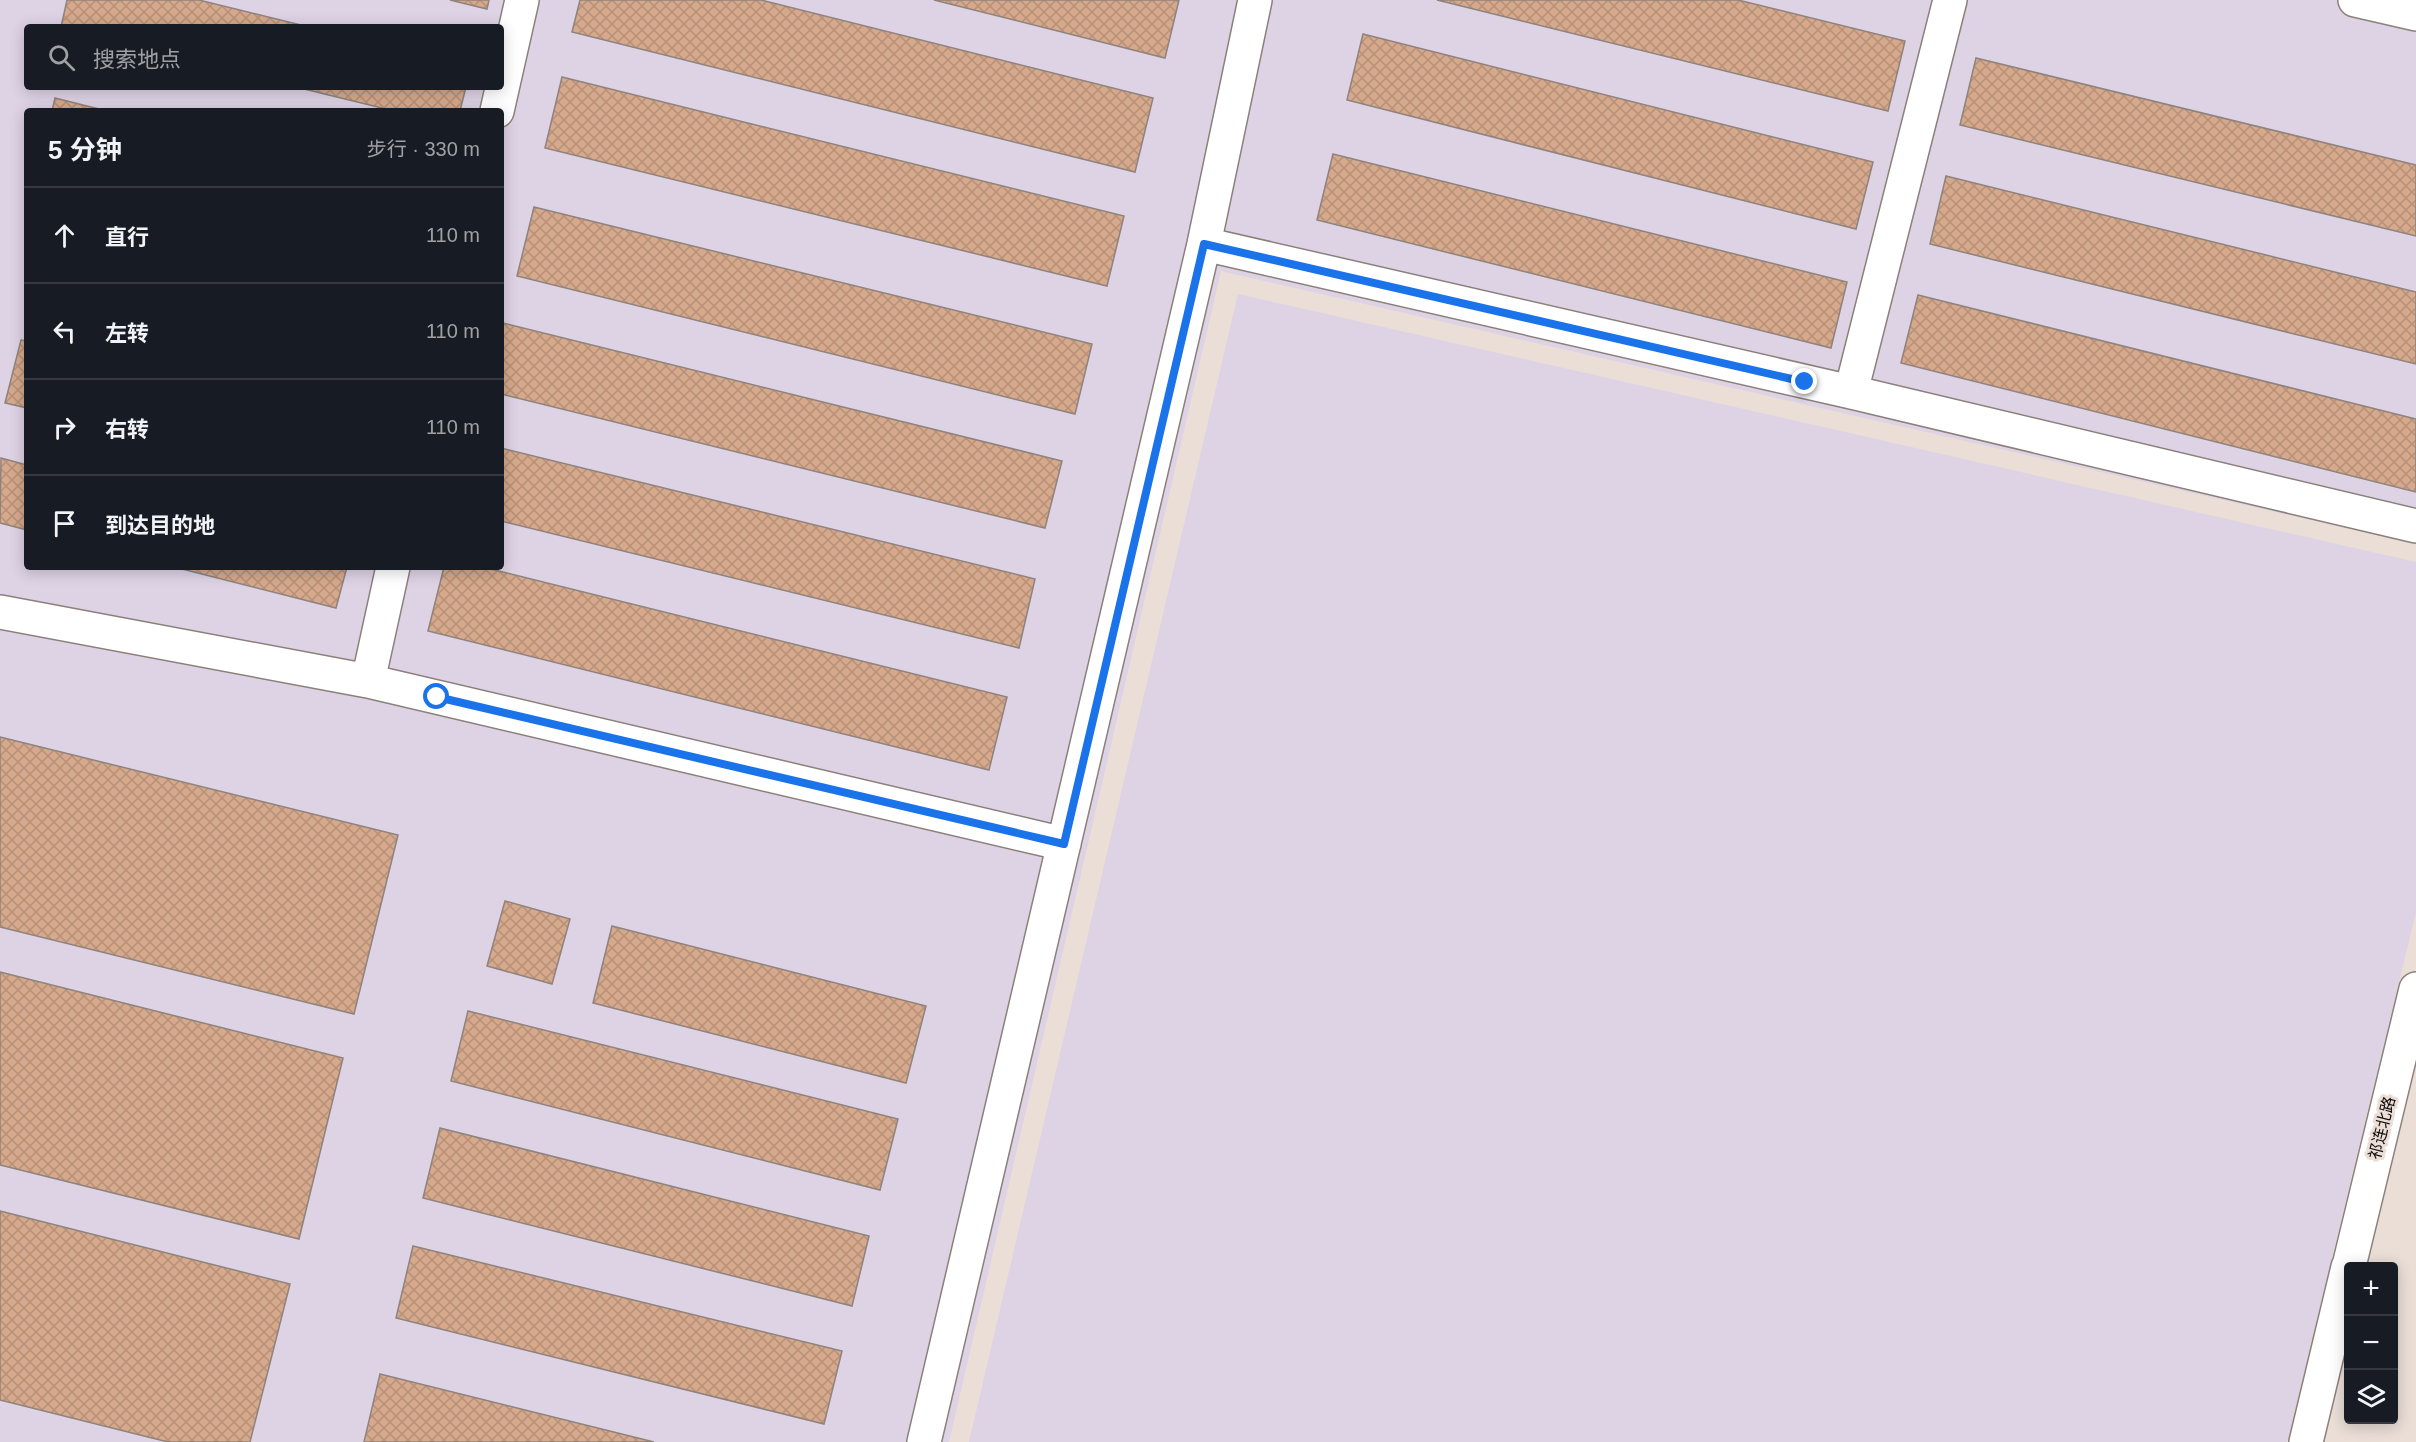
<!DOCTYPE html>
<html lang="zh">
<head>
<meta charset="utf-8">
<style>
	body { margin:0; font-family:Arial,"Noto Sans SC",sans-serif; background:#20242c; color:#f1f3f6 }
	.controls { position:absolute; right:18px; bottom:18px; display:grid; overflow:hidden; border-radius:6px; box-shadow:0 3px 15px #0003 }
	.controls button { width:54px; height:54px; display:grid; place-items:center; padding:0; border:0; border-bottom:2px solid #363941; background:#171b24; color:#f1f3f6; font:30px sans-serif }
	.stop { position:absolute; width:18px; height:18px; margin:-14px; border:4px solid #1a73e8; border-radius:50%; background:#fff }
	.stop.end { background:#1a73e8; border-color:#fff; box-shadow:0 2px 6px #0008 }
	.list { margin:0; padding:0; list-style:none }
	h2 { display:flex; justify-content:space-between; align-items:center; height:78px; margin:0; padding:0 24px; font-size:26px }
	h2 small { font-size:20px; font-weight:400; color:#9ea1a6 }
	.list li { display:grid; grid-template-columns:39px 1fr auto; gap:18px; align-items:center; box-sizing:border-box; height:96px; padding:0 24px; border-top:2px solid #363941 }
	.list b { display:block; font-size:22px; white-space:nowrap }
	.list em { font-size:20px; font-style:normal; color:#9ea1a6 }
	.icon { flex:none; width:33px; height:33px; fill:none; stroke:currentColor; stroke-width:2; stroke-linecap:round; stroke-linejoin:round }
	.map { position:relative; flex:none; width:2416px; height:1442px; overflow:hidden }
	.search { position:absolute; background:#171b24; box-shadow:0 3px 15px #0003; left:24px; top:24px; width:480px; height:66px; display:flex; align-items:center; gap:15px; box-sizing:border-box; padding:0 21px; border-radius:6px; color:#9ea1a6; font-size:22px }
	.panel { position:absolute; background:#171b24; box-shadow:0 3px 15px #0003; left:24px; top:108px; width:480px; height:462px; border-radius:6px }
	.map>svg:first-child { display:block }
	.commercial { fill:#ded2e5; fill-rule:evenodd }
	.building { fill:url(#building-cross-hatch); stroke:#8e837d; stroke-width:1.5 }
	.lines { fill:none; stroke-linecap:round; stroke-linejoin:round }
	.minor-casing { stroke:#8b807a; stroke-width:36 }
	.minor { stroke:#fff; stroke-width:33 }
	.route { stroke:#1a73e8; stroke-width:8 }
	.labels { text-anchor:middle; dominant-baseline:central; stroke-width:6; stroke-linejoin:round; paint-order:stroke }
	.street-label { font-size:16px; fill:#0f0b09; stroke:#eaded7 }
</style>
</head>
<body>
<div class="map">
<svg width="2416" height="1442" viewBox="0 0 2416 1442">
	<defs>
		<pattern id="building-cross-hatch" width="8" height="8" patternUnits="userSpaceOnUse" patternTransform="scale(1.5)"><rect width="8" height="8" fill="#d6a98c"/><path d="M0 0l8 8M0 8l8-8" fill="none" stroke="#b69077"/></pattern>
	</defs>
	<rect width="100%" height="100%" fill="#eaded7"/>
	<path class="commercial" d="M0 0H2416V544L1221 271 949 1442H0ZM27 27H501V87H27ZM27 111H501V567H27Z
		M1238 294 2416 562V912L2287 1442H969Z"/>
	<path class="building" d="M67 0H199L309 27H61Z
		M450 0H489L487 9Z
		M580 0H761L1153 98 1135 172 572 32Z
		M934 0H1179L1165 58Z
		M1437 0H1738L1905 41 1888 111Z
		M1363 34 1873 162 1856 229 1347 100Z
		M1976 58 2416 165V236L1960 125Z
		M562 77 1124 216 1107 286 545 148Z
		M296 87H466L460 111H394Z
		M55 98 107 111H52Z
		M1333 154 1847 282 1831 348 1317 220Z
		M1946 176 2416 292V364L1930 244Z
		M534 207 1092 344 1075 414 517 276Z
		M1918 295 2416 419V492L1901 363Z
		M503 323 1062 461 1045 528 501 394V331Z
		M21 340 27 341V408L5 403Z
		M501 448 1035 579 1019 648 501 521Z
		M1 458 27 465V530L0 523Z
		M174 567H347L336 608Z
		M444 567H483L1007 697 989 770 428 631Z
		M0 737 398 835 354 1014 0 927Z
		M505 901 570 919 552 984 487 966Z
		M612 926 926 1006 906 1083 593 1003Z
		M0 972 343 1058 299 1239 0 1165Z
		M468 1011 898 1119 880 1190 451 1081Z
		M440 1128 869 1236 852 1306 423 1198Z
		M0 1211 290 1284 250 1442H168L0 1400Z
		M413 1246 842 1351 824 1424 396 1318Z
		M380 1374 654 1442H364Z"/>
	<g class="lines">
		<g class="minor-casing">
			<path id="minor" d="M2355 0 2416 14
				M497 111 522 0
				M1204 244 1851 392 2416 526
				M1851 392 1950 0
				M0 612 368 681 1064 844
				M368 681 393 567
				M2349 1266 2416 989
				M924 1442 1204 244 1255 0
				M2306 1442 2348 1267"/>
		</g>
		<use href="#minor" class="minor"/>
	</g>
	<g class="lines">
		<path class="route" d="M437 697 1064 844 1204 244 1805 382"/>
	</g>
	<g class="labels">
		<g class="street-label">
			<text transform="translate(2382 1128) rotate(-76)">祁连北路</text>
		</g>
	</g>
</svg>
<div class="controls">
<button>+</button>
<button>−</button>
<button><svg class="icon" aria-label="layers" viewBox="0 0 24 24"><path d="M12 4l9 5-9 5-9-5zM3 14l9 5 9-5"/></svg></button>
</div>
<div class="stop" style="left:437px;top:697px"></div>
<div class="stop end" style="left:1805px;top:382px"></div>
<div class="search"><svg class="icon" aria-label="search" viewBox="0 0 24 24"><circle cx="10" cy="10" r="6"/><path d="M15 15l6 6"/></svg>搜索地点</div>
<section class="panel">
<h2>5 分钟<small>步行 · 330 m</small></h2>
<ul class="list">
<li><svg class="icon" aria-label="ahead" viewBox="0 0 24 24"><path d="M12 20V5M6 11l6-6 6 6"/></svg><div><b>直行</b></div><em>110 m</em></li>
<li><svg class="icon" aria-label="left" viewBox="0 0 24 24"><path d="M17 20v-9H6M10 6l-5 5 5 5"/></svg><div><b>左转</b></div><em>110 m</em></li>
<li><svg class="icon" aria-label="right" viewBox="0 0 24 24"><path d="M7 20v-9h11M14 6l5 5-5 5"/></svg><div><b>右转</b></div><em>110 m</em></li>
<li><svg class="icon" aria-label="arrive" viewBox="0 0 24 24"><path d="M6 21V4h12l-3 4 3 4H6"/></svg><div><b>到达目的地</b></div></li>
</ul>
</section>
</div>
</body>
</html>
